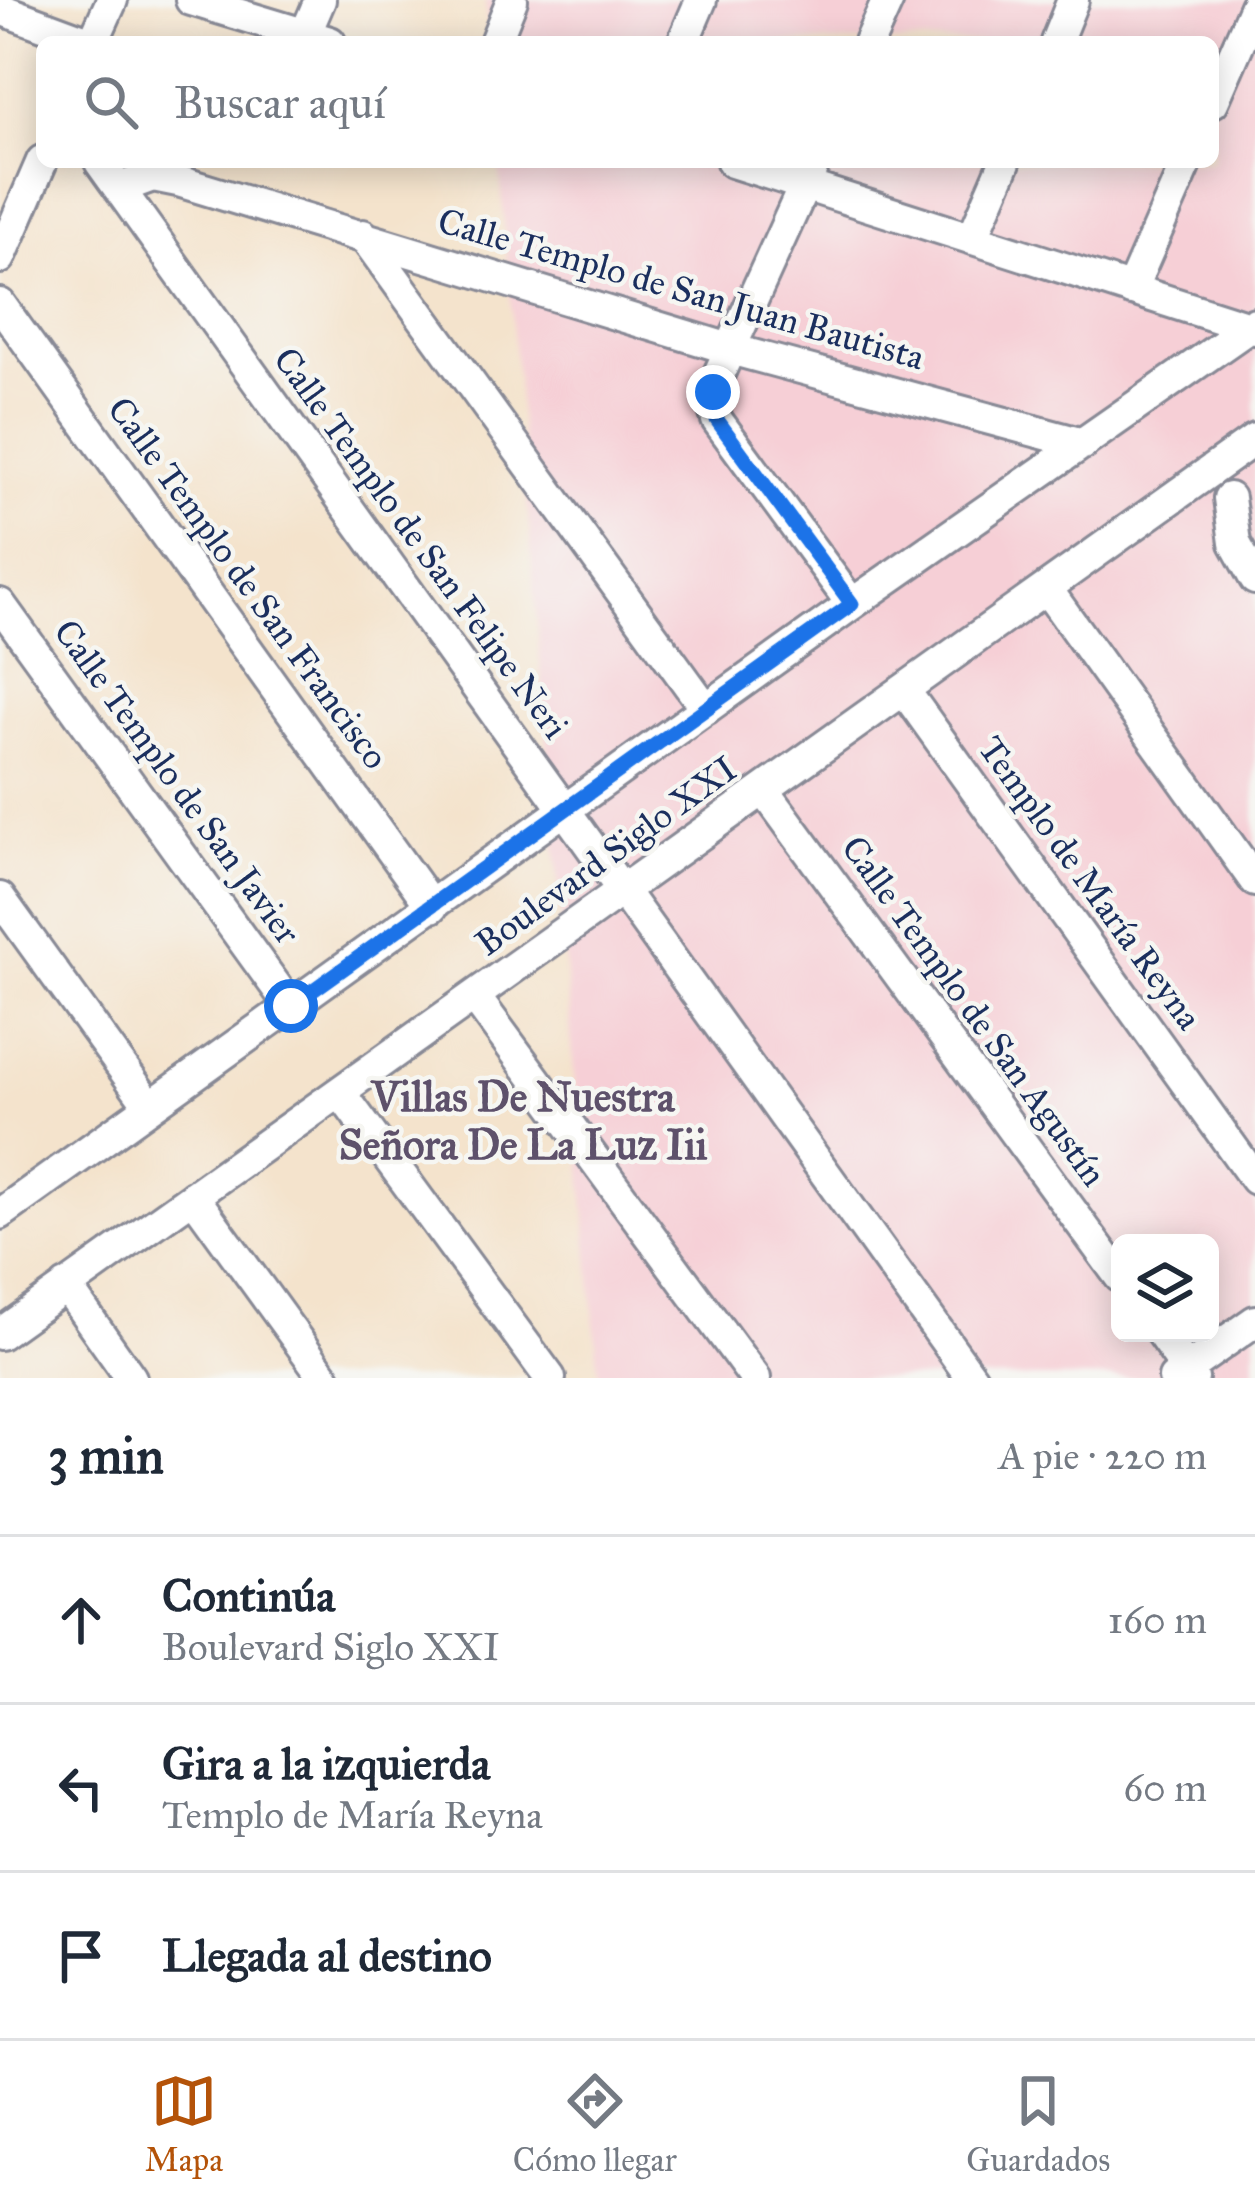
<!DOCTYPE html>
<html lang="es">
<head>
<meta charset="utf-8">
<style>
	body { margin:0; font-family:"IM FELL Great Primer",serif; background:#f6f6f7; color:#1f2937 }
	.controls { position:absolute; right:36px; bottom:36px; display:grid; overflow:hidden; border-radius:18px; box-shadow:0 6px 30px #0003 }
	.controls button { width:108px; height:108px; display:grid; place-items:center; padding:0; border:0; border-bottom:3px solid #e0e1e3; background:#fff; color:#1f2937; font:60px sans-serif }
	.stop { position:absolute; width:36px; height:36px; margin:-27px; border:9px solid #1a73e8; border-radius:50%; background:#fff }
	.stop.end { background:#1a73e8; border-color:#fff; box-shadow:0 3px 12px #0008 }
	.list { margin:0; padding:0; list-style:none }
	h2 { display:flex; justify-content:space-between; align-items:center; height:156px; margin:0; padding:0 48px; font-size:51px }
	h2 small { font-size:39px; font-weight:400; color:#747a83 }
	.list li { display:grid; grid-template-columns:78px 1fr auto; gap:36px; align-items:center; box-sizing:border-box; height:168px; padding:0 48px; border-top:3px solid #e0e1e3 }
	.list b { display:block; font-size:45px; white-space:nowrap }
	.list p { margin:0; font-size:39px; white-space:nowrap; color:#747a83 }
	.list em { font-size:39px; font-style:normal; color:#747a83 }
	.icon { flex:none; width:66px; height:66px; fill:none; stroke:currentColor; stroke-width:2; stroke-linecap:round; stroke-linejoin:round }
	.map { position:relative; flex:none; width:1255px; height:1378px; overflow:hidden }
	.search { position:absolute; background:#fff; box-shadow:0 6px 30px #0003; left:36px; right:36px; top:36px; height:132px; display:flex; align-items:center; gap:30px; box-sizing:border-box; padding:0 42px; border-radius:18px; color:#747a83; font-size:45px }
	.sheet { height:660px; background:#fff }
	nav { display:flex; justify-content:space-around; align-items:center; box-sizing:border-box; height:168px; border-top:3px solid #e0e1e3; background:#fff; font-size:33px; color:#747a83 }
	nav a { display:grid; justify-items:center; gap:6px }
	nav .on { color:#b45309 }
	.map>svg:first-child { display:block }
	.built { fill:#f6cfd6; fill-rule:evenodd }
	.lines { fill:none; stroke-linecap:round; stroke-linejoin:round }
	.minor-casing { stroke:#888995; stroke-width:36 }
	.minor { stroke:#fff; stroke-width:30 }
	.route { stroke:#1a73e8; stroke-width:15 }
	.labels { text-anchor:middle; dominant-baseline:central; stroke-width:9; stroke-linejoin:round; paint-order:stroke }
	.street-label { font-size:36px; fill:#1b2f5e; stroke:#f6f6f2 }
	.quarter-label { font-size:42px; font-weight:bold; fill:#5e516b; stroke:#f6f6f2 }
</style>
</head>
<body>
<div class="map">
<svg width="1255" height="1378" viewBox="0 0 1255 1378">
	<rect width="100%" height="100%" fill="#f6f6f2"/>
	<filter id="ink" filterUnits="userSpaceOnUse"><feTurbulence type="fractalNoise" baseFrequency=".00833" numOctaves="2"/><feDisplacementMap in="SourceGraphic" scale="24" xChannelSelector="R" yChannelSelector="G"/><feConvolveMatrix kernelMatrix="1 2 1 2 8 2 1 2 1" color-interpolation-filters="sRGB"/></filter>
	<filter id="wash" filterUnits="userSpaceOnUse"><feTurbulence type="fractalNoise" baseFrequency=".004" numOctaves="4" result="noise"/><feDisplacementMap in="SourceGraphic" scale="48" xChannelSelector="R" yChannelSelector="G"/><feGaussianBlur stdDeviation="2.7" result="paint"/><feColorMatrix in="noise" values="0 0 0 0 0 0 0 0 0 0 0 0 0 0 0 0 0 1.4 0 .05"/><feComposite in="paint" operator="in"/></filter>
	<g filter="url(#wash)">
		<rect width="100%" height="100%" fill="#f4e3cc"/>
		<path class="built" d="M485 0H1255V1378H599L499 162H1213V42H489ZM1120 1243H1210V1333H1120Z"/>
	</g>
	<g filter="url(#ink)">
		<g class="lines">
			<g class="minor-casing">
				<path id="minor" d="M191 0 330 42
					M0 9 89 42
					M305 35 320 0
					M93 42 112 0
					M495 42 512 0
					M683 42 701 0
					M869 42 888 0
					M1056 42 1073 0
					M1213 102 1255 6
					M100 162 972 1378
					M732 162 1255 329
					M815 162 717 378 713 406 717 420 852 604
					M120 188 153 176 178 181 730 349 1083 444
					M363 235 706 709
					M972 239 1005 162
					M0 258 42 161
					M1131 290 1187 162
					M0 304 432 907
					M1229 498 1235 543 1255 579
					M1046 588 1255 881
					M0 604 291 1007
					M904 690 1255 1179
					M764 790 1120 1277
					M0 898 150 1106
					M475 997 755 1378
					M340 1092 550 1378
					M193 1196 325 1378
					M0 1214 852 604 1255 323
					M66 1286 131 1378
					M1161 1333 1193 1378
					M0 1334 1255 439
					M1174 1378 1255 1321"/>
			</g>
			<use href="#minor" class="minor"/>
		</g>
	</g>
	<g class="lines" filter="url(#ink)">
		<path class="route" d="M291 1006 852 604 717 420 713 392"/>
	</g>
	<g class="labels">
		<g class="street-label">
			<text transform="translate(681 289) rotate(16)">Calle Templo de San Juan Bautista</text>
			<text transform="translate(421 543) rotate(54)">Calle Templo de San Felipe Neri</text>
			<text transform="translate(248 583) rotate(54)">Calle Templo de San Francisco</text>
			<text transform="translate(177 782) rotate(54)">Calle Templo de San Javier</text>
			<text transform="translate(606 856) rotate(-36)">Boulevard Siglo XXI</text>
			<text transform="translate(1090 883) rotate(54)">Templo de María Reyna</text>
			<text transform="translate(974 1011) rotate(54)">Calle Templo de San Agustín</text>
		</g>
		<g class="quarter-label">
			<text x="523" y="1097">Villas De Nuestra<tspan x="523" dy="48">Señora De La Luz Iii</tspan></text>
		</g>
	</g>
</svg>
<div class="controls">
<button><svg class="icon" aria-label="layers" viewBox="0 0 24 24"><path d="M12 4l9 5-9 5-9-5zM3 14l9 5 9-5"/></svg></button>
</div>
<div class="stop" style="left:291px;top:1006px"></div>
<div class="stop end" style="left:713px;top:392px"></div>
<div class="search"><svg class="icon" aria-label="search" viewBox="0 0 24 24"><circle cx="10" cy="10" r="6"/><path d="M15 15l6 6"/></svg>Buscar aquí</div>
</div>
<section class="sheet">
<h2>3 min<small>A pie · 220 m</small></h2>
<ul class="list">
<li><svg class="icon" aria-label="ahead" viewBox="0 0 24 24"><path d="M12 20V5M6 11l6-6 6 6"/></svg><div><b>Continúa</b><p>Boulevard Siglo XXI</p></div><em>160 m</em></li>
<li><svg class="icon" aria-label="left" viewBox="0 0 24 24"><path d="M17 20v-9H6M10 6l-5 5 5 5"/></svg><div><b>Gira a la izquierda</b><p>Templo de María Reyna</p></div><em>60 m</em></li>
<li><svg class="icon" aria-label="arrive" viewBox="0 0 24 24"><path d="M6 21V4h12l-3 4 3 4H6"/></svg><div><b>Llegada al destino</b></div></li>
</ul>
</section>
<nav>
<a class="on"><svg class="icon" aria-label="map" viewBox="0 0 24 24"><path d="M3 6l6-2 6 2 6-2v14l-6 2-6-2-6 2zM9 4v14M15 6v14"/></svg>Mapa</a>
<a><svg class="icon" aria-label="directions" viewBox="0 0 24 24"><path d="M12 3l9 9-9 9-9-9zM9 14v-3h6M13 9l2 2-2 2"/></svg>Cómo llegar</a>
<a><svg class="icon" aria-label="saved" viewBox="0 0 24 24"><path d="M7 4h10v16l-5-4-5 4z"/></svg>Guardados</a>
</nav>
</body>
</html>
